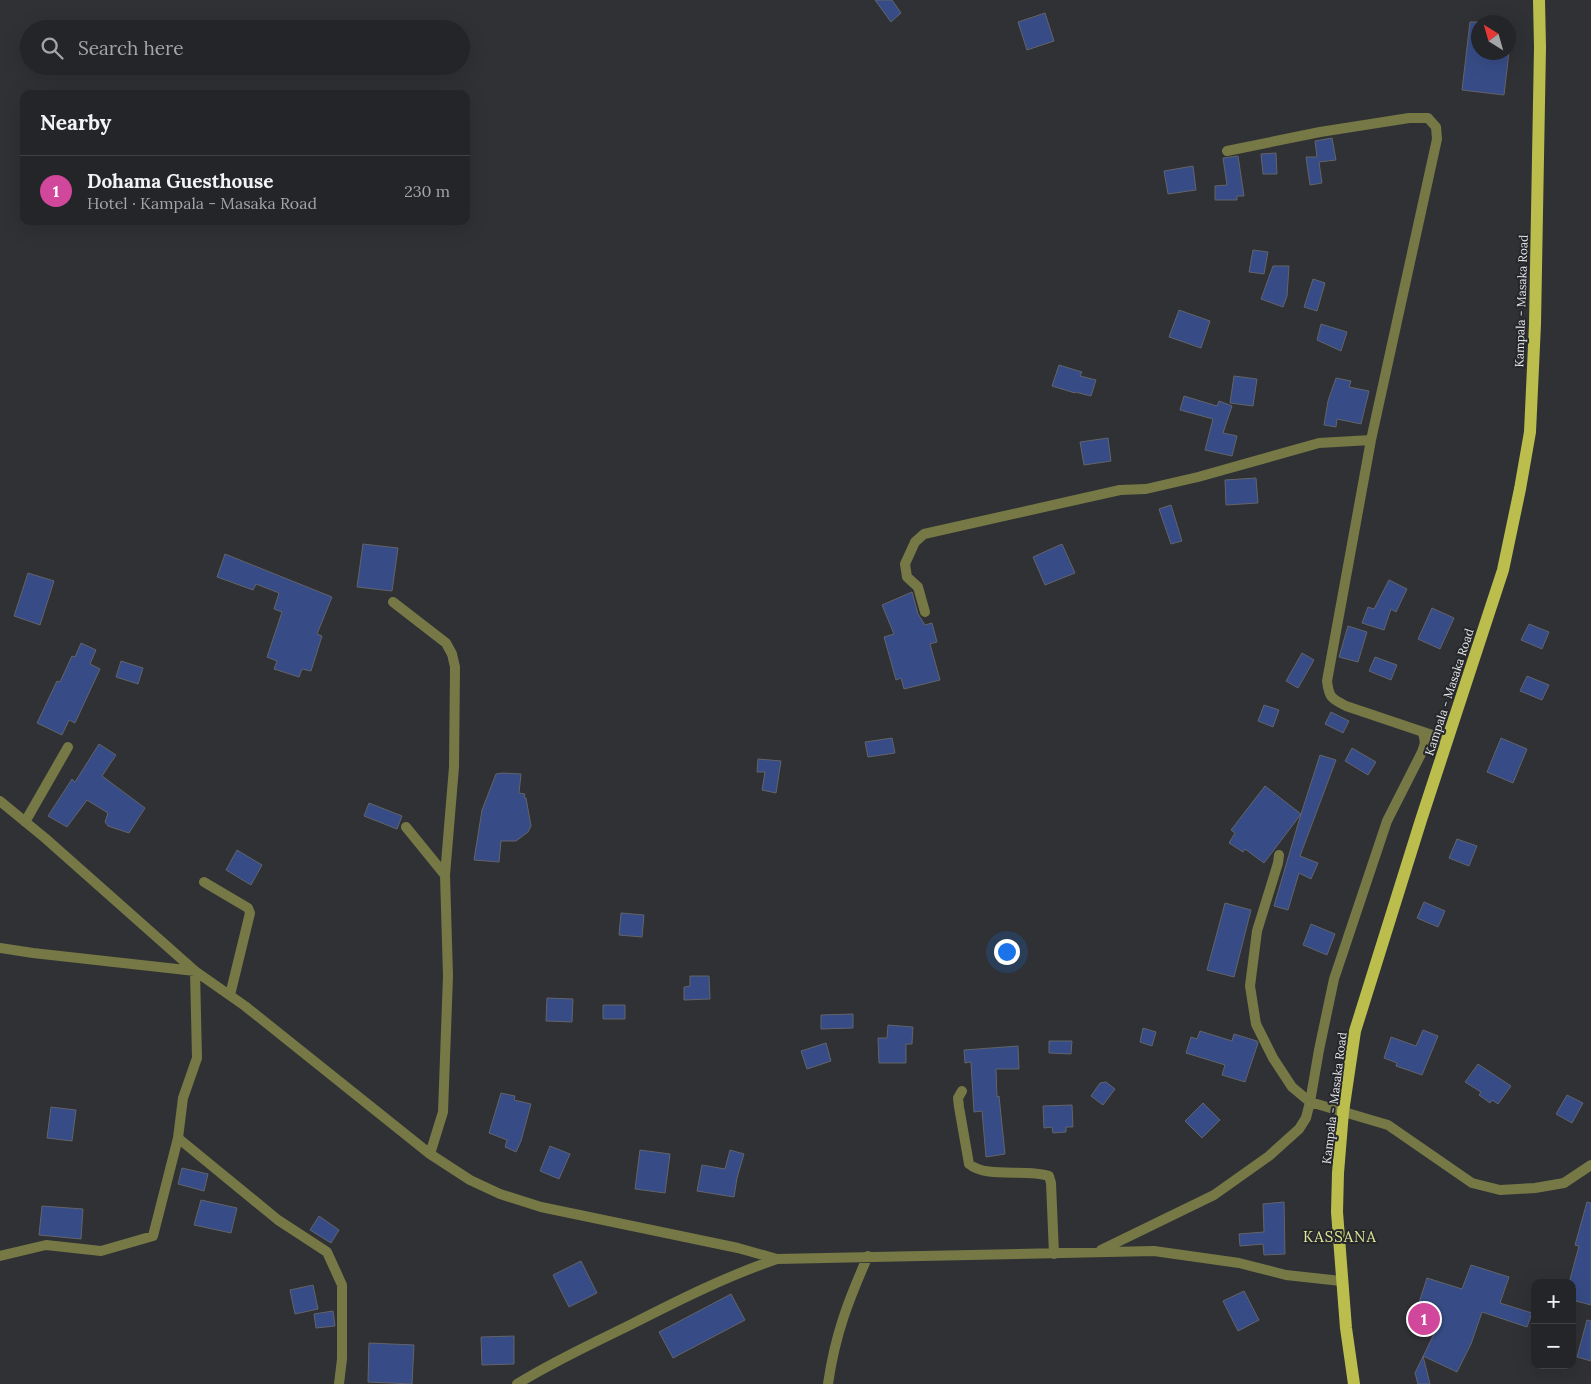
<!DOCTYPE html>
<html lang="en">
<head>
<meta charset="utf-8">
<style>
	body { margin:0; font-family:Lora,serif; background:#2f3134; color:#f1f3f6 }
	.controls { position:absolute; right:15px; bottom:15px; display:grid; overflow:hidden; border-radius:10px; box-shadow:0 5px 20px #0002 }
	.controls button { width:45px; height:45px; display:grid; place-items:center; padding:0; border:0; border-bottom:1px solid #404245; background:#232528; color:#f1f3f6; font:25px sans-serif }
	.compass { position:absolute; left:1471px; top:15px; width:45px; height:45px; border-radius:50%; background:#232528; box-shadow:0 5px 20px #0002; rotate:323deg }
	.you { position:absolute; left:1006px; top:951px; width:18px; height:18px; margin:-12px; border:4px solid #fff; border-radius:50%; background:#1a73e8; box-shadow:0 0 0 8px #1a73e833 }
	.badge { display:grid; place-items:center; width:32px; height:32px; border-radius:50%; background:#0b8043; color:#fff; font-size:16px; font-weight:700 }
	.pin { position:absolute; translate:-50% -50%; border:2px solid #fff; box-shadow:0 1px 5px #0006 }
	.list { margin:0; padding:0; list-style:none }
	h2 { display:flex; justify-content:space-between; align-items:center; height:65px; margin:0; padding:0 20px; font-size:21px }
	h2 small { font-size:16px; font-weight:400; color:#a3a5a8 }
	.list li { display:grid; grid-template-columns:32px 1fr auto; gap:15px; align-items:center; box-sizing:border-box; height:70px; padding:0 20px; border-top:1px solid #404245 }
	.list b { display:block; font-size:19px; white-space:nowrap }
	.list p { margin:0; font-size:16px; white-space:nowrap; color:#a3a5a8 }
	.list em { font-size:16px; font-style:normal; color:#a3a5a8 }
	.icon { flex:none; width:28px; height:28px; fill:none; stroke:currentColor; stroke-width:2; stroke-linecap:round; stroke-linejoin:round }
	.map { position:relative; flex:none; width:1591px; height:1384px; overflow:hidden }
	.search { position:absolute; background:#232528; box-shadow:0 5px 20px #0002; left:20px; top:20px; width:450px; height:55px; display:flex; align-items:center; gap:12px; box-sizing:border-box; padding:0 18px; border-radius:28px; color:#a3a5a8; font-size:19px }
	.panel { position:absolute; background:#232528; box-shadow:0 5px 20px #0002; left:20px; top:90px; width:450px; height:135px; border-radius:10px }
	.map>svg:first-child { display:block }
	.building { fill:#374c86; stroke:#626469 }
	.lines { fill:none; stroke-linecap:round; stroke-linejoin:round }
	.street { stroke:#767845; stroke-width:10 }
	.primary { stroke:#bbbe4d; stroke-width:12 }
	.labels { text-anchor:middle; dominant-baseline:central; stroke-width:4; stroke-linejoin:round; paint-order:stroke }
	.street-label { font-size:12px; fill:#e7e8eb; stroke:#25272b }
	.quarter-label { font-size:15px; letter-spacing:1px; fill:#e2e698; stroke:#25272b }
</style>
</head>
<body>
<div class="map">
<svg width="1591" height="1384" viewBox="0 0 1591 1384">
	<rect width="100%" height="100%" fill="#2f3135"/>
	<path class="building" d="M875 0H892L901 13 891 22Z
		M1045 13 1054 41 1027 50 1018 22Z
		M1470 22H1478V52H1509L1504 95 1462 90Z
		M1332 138 1336 160 1319 162 1322 183 1310 185 1306 157H1317L1315 141Z
		M1276 153 1277 174H1263L1261 154Z
		M1238 156 1244 196H1237V200H1215V186L1227 185 1223 158Z
		M1193 166 1196 190 1168 194 1164 171Z
		M1253 250 1268 252 1264 274 1249 272Z
		M1273 266H1289L1287 296 1283 307 1261 299Z
		M1313 279 1325 283 1317 311 1304 307Z
		M1179 310 1210 321 1201 348 1169 337Z
		M1321 324 1347 332 1341 351 1317 340Z
		M1059 365 1082 372 1080 376 1096 380 1091 396 1075 392V393L1052 386Z
		M1234 376 1257 379 1253 406 1230 403Z
		M1336 378 1351 381 1349 387 1369 391 1361 424 1337 419 1336 427 1324 425 1328 401Z
		M1184 396 1217 406 1219 401 1232 406 1223 433 1237 436 1232 456 1205 450 1213 419 1180 410Z
		M1108 438 1111 461 1084 465 1080 442Z
		M1256 478 1258 503 1226 505 1225 480Z
		M1171 505 1182 541 1171 544 1159 509Z
		M363 544 398 548 392 591 357 587Z
		M1062 544 1075 573 1045 585 1033 557Z
		M225 554 332 597 317 634 322 636 311 671 302 669 299 677 274 669 277 661 267 657 282 612 274 609 279 593 256 584 253 590 217 577Z
		M28 573 54 581 40 625 14 616Z
		M1389 580 1407 589 1396 612 1391 609 1384 630 1362 623 1368 607 1374 609Z
		M912 592 918 614 925 625 932 623 937 642 930 644 940 680 904 689 901 678 896 680 884 637 894 634 882 605Z
		M1432 608 1454 618 1440 649 1418 639Z
		M1529 624 1549 632 1542 649 1521 640Z
		M1348 626 1367 632 1358 662 1339 657Z
		M81 643 96 650 90 664 100 669 75 723 69 720 62 735 37 723 57 681 60 682 72 656 75 657Z
		M1302 653 1314 660 1298 688 1286 681Z
		M1375 657 1397 665 1391 680 1369 671Z
		M121 661 143 668 138 684 116 677Z
		M1527 676 1549 685 1542 700 1520 691Z
		M1264 705 1279 710 1273 727 1258 721Z
		M1331 712 1349 721 1343 733 1325 724Z
		M892 738 895 753 868 757 865 742Z
		M1501 738 1527 749 1513 783 1487 772Z
		M99 744 116 755 102 776 145 808 129 833 108 826 105 822 108 813 87 800 67 827 48 816 72 779 75 782Z
		M1352 748 1376 762 1368 775 1345 761Z
		M1320 755 1336 760 1300 856 1318 863 1311 879 1299 873 1288 910 1274 906 1301 814 1264 863 1245 849 1243 852 1229 843 1235 833 1231 830 1265 786 1301 814Z
		M758 759 781 761 776 793 762 790 765 772H757Z
		M503 773 521 774 519 793 525 794 524 797 526 798 531 826 528 832 516 841H501L499 862 474 860 482 810 496 774Z
		M369 803 402 816 397 829 364 816Z
		M1457 839 1477 846 1469 866 1449 858Z
		M237 850 262 865 251 885 226 870Z
		M1424 902 1445 911 1438 927 1417 918Z
		M1225 903 1251 910 1234 977 1207 970Z
		M621 913 644 915 642 937 619 935Z
		M1311 924 1335 934 1327 955 1303 945Z
		M690 976H709L710 999 684 1000V987L690 986Z
		M547 998 573 999 572 1022 546 1021Z
		M603 1005H625V1019H603Z
		M853 1014V1028L821 1029V1015Z
		M888 1025 913 1027 912 1044H906V1063H879L878 1038H887Z
		M1143 1028 1156 1032 1152 1046 1140 1042Z
		M1423 1030 1438 1036 1422 1075 1396 1066 1397 1063 1384 1058 1391 1037 1416 1046Z
		M1200 1031 1232 1041 1234 1034 1257 1041 1258 1043 1245 1082 1222 1075 1225 1065 1186 1053 1191 1037 1197 1039Z
		M1049 1041H1072L1071 1054 1049 1053Z
		M826 1043 831 1061 807 1069 801 1051Z
		M1018 1046 1019 1069H996L997 1097 999 1096 1005 1154 986 1157 982 1111 974 1112 971 1062 965 1063 964 1050Z
		M1478 1064 1511 1086 1498 1104 1492 1100 1490 1103 1479 1095 1481 1092 1465 1082Z
		M1106 1082 1115 1089 1103 1105 1091 1096 1100 1083Z
		M501 1093 515 1096 514 1100 531 1104 521 1141 516 1152 505 1147 507 1140 489 1133Z
		M1567 1095 1583 1103 1572 1123 1556 1114Z
		M1203 1103 1220 1120 1202 1138 1185 1121Z
		M1072 1105 1073 1127H1066V1132L1053 1133 1052 1127 1044 1128 1043 1106Z
		M51 1107 76 1110 72 1141 47 1138Z
		M550 1146 570 1154 559 1179 540 1171Z
		M640 1150 670 1154 665 1193 635 1189Z
		M730 1150 744 1154 737 1178 734 1197 697 1191 702 1165 725 1169Z
		M182 1168 208 1174 204 1191 178 1184Z
		M201 1200 237 1208 231 1233 194 1225Z
		M1284 1202 1285 1254 1264 1255 1263 1244 1240 1246 1239 1234 1264 1232 1263 1204Z
		M1587 1202 1591 1203V1305L1572 1300V1283H1569L1579 1246 1575 1245Z
		M42 1206 83 1209 81 1239 39 1235Z
		M319 1216 339 1230 331 1243 310 1230Z
		M581 1261 597 1293 569 1307 553 1275Z
		M1471 1265 1509 1277 1500 1303 1532 1313 1527 1327 1482 1312 1471 1344 1457 1372 1423 1356 1430 1384H1418L1415 1373 1434 1334 1424 1330 1429 1317 1416 1312 1427 1278 1462 1289Z
		M313 1285 318 1309 295 1314 290 1290Z
		M1244 1291 1259 1320 1238 1331 1223 1301Z
		M731 1294 745 1320 673 1358 659 1332Z
		M333 1311 335 1326 316 1328 314 1314Z
		M1587 1320 1591 1321V1361L1577 1357Z
		M514 1336V1364L482 1365 481 1337Z
		M369 1343 414 1345 412 1384 368 1382Z"/>
	<g class="lines">
		<path class="street" d="M1227 151 1320 132 1409 118H1428L1436 127 1437 139 1371 440 1327 681C1329 698 1332 699 1346 706L1447 740
			M393 602 446 643 452 654 455 667 454 767 445 875 448 976 443 1112 430 1154
			M925 612 918 587 907 577 905 564 915 542 924 534 1120 490 1146 489 1198 477 1319 443 1371 440
			M0 801 45 838 195 971 245 1006 430 1154 470 1180 500 1194 541 1207 738 1248 777 1259
			M25 822 68 747
			M406 827 445 875
			M1279 855 1278 863 1257 931 1250 986 1256 1024 1273 1058 1292 1087 1310 1102 1388 1125 1472 1183 1500 1190 1535 1188 1564 1183 1591 1165
			M204 882 248 908 250 913 230 995
			M0 948 33 953 195 971 197 1058 183 1098 178 1138 278 1220 327 1252 342 1285V1359L339 1384
			M962 1091 958 1098 959 1107 969 1164C987 1179 1026 1168 1049 1176L1051 1183 1054 1254
			M1101 1250 1214 1195 1269 1156 1299 1129 1306 1118 1310 1102 1319 1050 1334 979 1387 821 1422 752 1425 743 1423 732
			M0 1256 46 1245 101 1251 153 1236 178 1138
			M517 1384C554 1361 593 1343 632 1324 679 1300 727 1276 777 1259L1154 1251 1239 1263 1286 1275 1341 1281
			M828 1384C835 1335 848 1301 868 1256"/>
		<path class="primary" d="M1354 1384 1346 1328 1337 1212 1338 1173 1343 1112 1355 1031 1421 820 1503 570 1520 489 1530 432 1535 324 1540 47 1539 0"/>
	</g>
	<g class="labels">
		<g class="street-label">
			<text transform="translate(1521 301) rotate(-88)">Kampala - Masaka Road</text>
			<text transform="translate(1449 692) rotate(-72)">Kampala - Masaka Road</text>
			<text transform="translate(1334 1098) rotate(-83)">Kampala - Masaka Road</text>
		</g>
		<g class="quarter-label">
			<text x="1340" y="1236">KASSANA</text>
		</g>
	</g>
</svg>
<div class="controls">
<button>+</button>
<button>−</button>
</div>
<svg class="compass" viewBox="-18 -18 36 36"><path d="M0-13l5 13h-10z" fill="#e53935"/><path d="M0 13l5-13h-10z" fill="#a3a5a8"/></svg>
<div class="you"></div>
<div class="pin badge" style="left:1424px;top:1319px;background:#d1479c">1</div>
<div class="search"><svg class="icon" aria-label="search" viewBox="0 0 24 24"><circle cx="10" cy="10" r="6"/><path d="M15 15l6 6"/></svg>Search here</div>
<section class="panel">
<h2>Nearby<small></small></h2>
<ul class="list">
<li><span class="badge" style="background:#d1479c">1</span><div><b>Dohama Guesthouse</b><p>Hotel · Kampala - Masaka Road</p></div><em>230 m</em></li>
</ul>
</section>
</div>
</body>
</html>
